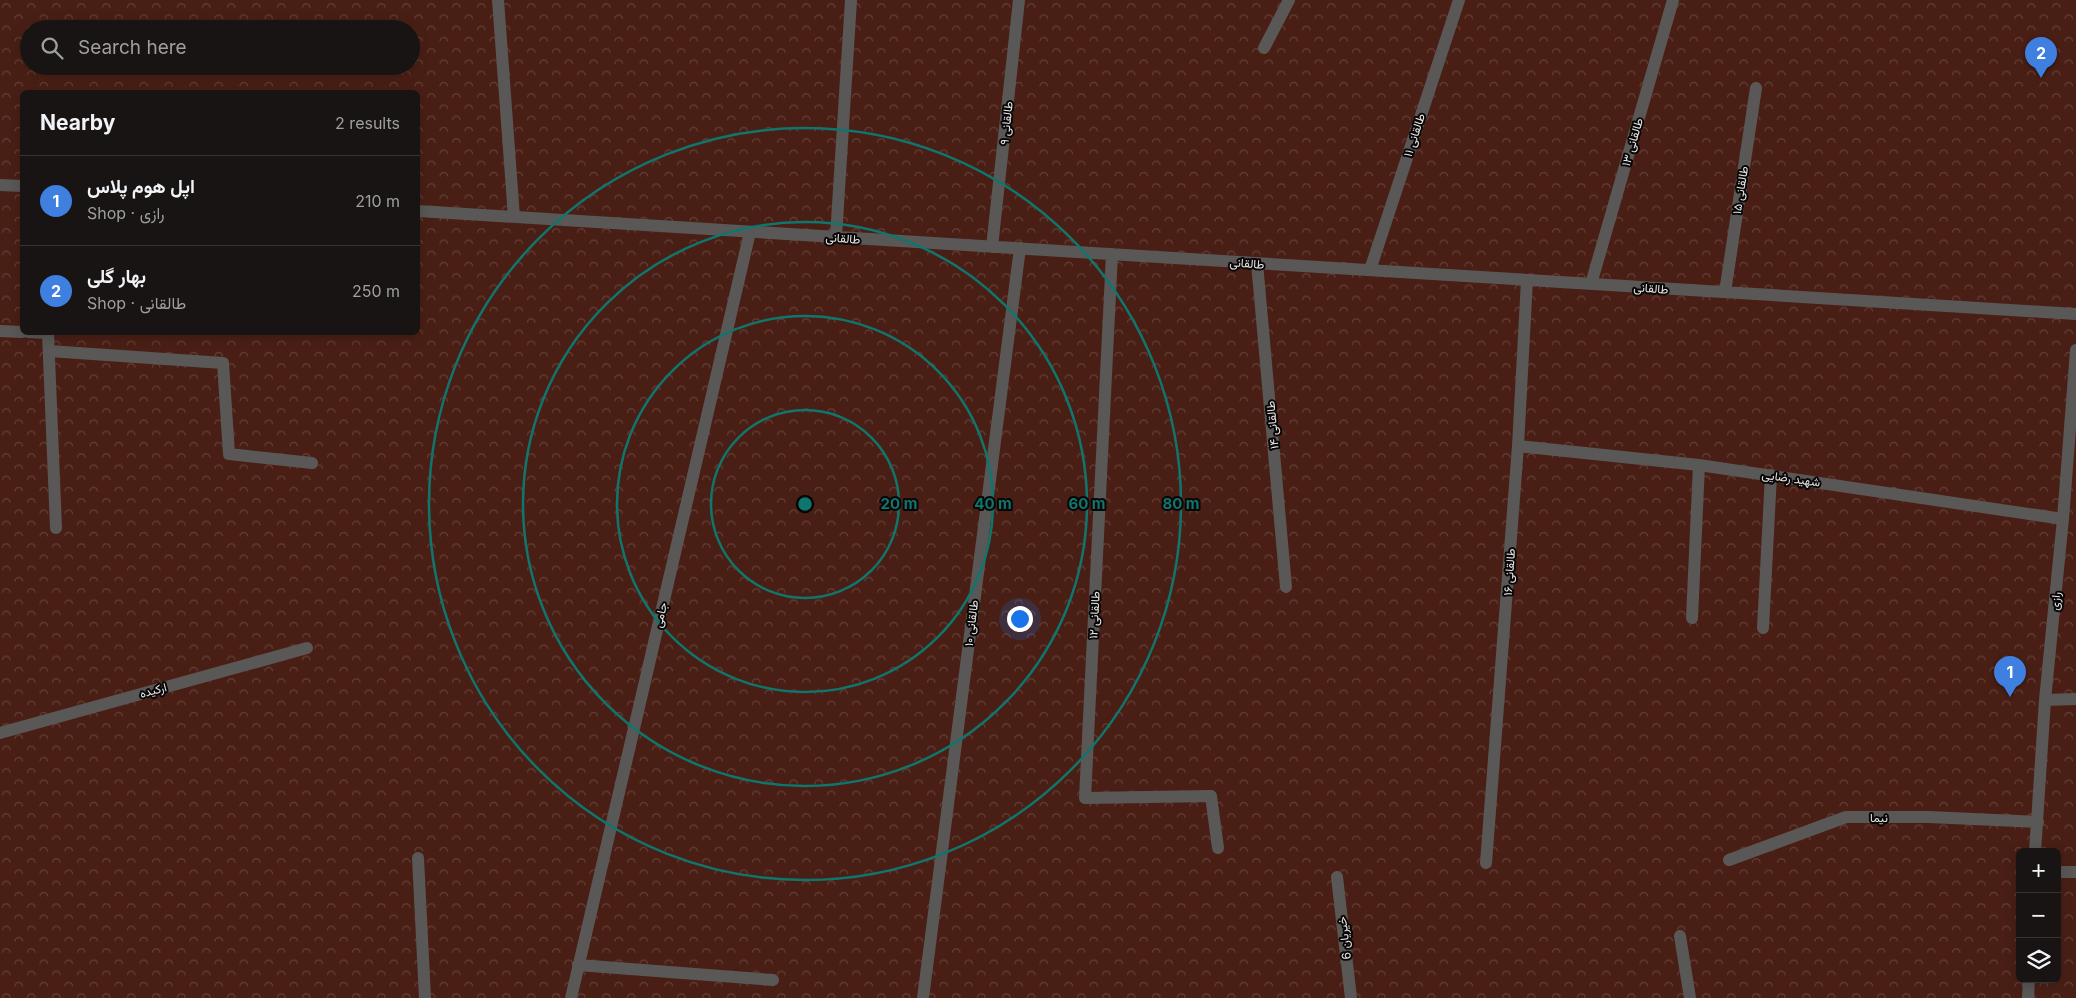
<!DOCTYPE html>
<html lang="en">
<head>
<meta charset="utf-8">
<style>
	body { margin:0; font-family:Inter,Vazirmatn,sans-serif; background:#211d1d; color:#f1f3f6 }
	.controls { position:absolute; right:15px; bottom:15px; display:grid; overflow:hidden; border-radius:8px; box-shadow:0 2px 12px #0003 }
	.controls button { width:45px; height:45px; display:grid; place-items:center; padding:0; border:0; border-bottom:1px solid #363334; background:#181414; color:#f1f3f6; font:25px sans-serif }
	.you { position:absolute; left:1019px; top:618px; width:18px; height:18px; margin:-12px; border:4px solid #fff; border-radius:50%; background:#1a73e8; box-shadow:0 0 0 8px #1a73e833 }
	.badge { display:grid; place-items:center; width:32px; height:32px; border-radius:50%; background:#db2777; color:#fff; font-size:16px; font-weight:700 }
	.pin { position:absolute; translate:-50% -41px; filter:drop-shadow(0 1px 2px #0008) }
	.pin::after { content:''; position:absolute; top:26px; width:18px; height:15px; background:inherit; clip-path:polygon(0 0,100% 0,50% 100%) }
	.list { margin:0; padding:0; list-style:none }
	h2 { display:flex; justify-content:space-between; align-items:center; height:65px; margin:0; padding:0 20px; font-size:21px }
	h2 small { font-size:16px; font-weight:400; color:#9f9ea0 }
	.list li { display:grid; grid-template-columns:32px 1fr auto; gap:15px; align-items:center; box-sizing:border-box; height:90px; padding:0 20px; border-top:1px solid #363334 }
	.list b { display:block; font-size:19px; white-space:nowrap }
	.list p { margin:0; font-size:16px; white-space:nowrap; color:#9f9ea0 }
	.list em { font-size:16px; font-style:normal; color:#9f9ea0 }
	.icon { flex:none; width:28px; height:28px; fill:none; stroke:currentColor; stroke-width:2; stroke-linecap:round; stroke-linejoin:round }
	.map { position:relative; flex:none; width:2076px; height:998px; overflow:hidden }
	.search { position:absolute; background:#181414; box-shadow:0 2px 12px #0003; left:20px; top:20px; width:400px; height:55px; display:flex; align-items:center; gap:12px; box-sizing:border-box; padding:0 18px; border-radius:28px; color:#9f9ea0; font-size:19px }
	.panel { position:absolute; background:#181414; box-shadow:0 2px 12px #0003; left:20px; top:90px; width:400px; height:245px; border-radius:8px }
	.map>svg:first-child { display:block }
	.park { fill:url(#park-crowns); fill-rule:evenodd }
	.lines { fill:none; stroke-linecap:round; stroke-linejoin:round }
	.minor { stroke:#5a5857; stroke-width:12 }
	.ring { fill:none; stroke:#0f766e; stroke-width:2.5 }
	.labels { text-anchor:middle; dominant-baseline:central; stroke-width:4; stroke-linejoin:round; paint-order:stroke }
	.street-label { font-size:12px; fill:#e8e5e4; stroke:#080606 }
	.centre { fill:#0f766e; stroke:#080606; stroke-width:2.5 }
	.ring-label { font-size:15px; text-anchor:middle; font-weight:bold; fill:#0f766e; stroke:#080606; stroke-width:4; stroke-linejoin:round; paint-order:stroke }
</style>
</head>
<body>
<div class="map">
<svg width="2076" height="998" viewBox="0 0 2076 998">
	<defs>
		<pattern id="park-crowns" width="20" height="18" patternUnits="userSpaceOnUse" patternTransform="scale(1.25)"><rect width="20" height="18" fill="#491f15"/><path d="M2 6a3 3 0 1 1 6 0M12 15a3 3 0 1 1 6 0" fill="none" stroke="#633f37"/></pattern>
	</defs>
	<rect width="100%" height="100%" fill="#201b1a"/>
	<path class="park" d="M0 0H2076V998H0ZM29 29H411V66H29ZM22 92H418V332H22ZM2020 852H2057V979H2020Z"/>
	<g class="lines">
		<path class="minor" d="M498 0 514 217
			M1264 48 1289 0
			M0 185 22 186
			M418 211 2076 314
			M836 237 851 0
			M992 247 1019 0
			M1112 254 1085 798 1211 796 1218 848
			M1257 263 1286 587
			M1370 270 1459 0
			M1591 284 1673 0
			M1725 292 1756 88
			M0 331 22 332
			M28 332 48 333 56 528
			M49 351 223 363 229 454 312 463
			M1518 446 1699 465 2063 519
			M1692 618 1699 465
			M1763 628 1771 475
			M2045 700 2076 699
			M0 733 307 648
			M2035 852 2045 700 2063 519 2076 350
			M418 858 425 998
			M1729 860 1846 817H1929L2038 822
			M1486 863 1518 446 1527 280
			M2057 872H2076
			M1337 877 1351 998
			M1680 936 1690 998
			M578 965 773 980
			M571 998 750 232
			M923 998 1020 248
			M2028 998 2029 979"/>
	</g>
	<g class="ring">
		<circle cx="805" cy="504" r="94"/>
		<circle cx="805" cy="504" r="188"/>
		<circle cx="805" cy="504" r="282"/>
		<circle cx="805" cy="504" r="376"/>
	</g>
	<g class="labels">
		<g class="street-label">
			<text transform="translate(1006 123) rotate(-84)">طالقانی ۹</text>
			<text transform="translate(1414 135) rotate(-72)">طالقانی ۱۱</text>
			<text transform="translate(1632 142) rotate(-74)">طالقانی ۱۳</text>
			<text transform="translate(1740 190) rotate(-81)">طالقانی ۱۵</text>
			<text transform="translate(843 238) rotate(4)">طالقانی</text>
			<text transform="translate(1247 263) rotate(4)">طالقانی</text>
			<text transform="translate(1651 288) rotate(4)">طالقانی</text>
			<text transform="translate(1272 425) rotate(-95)">طالقانی ۱۴</text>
			<text transform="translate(1791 478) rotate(8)">شهید رضایی</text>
			<text transform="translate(1509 572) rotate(-86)">طالقانی ۱۶</text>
			<text transform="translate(2055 601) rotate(-84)">رازی</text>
			<text transform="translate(660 615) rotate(-77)">جامی</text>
			<text transform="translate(1094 615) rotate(-87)">طالقانی ۱۲</text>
			<text transform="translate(971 623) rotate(-83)">طالقانی ۱۰</text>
			<text transform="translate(153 690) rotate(-15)">ارکیده</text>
			<text x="1879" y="817">نیما</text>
			<text transform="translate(1344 938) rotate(-97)">خیریان 6</text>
		</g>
	</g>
	<circle cx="805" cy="504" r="8" class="centre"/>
	<g class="ring-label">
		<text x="899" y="509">20 m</text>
		<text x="993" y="509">40 m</text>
		<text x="1087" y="509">60 m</text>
		<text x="1181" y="509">80 m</text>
	</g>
</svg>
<div class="controls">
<button>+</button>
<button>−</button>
<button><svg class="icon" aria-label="layers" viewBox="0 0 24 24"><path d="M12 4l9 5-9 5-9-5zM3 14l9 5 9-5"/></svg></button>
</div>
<div class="you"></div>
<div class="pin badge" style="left:2010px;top:697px;background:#3f7fe0">1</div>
<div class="pin badge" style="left:2041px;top:78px;background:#3f7fe0">2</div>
<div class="search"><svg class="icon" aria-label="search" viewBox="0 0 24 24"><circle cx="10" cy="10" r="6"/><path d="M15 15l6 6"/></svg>Search here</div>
<section class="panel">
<h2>Nearby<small>2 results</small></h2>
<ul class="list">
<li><span class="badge" style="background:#3f7fe0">1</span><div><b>اپل هوم پلاس</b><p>Shop · رازی</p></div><em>210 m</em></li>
<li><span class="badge" style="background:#3f7fe0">2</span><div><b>بهار گلی</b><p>Shop · طالقانی</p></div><em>250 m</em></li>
</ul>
</section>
</div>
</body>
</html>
